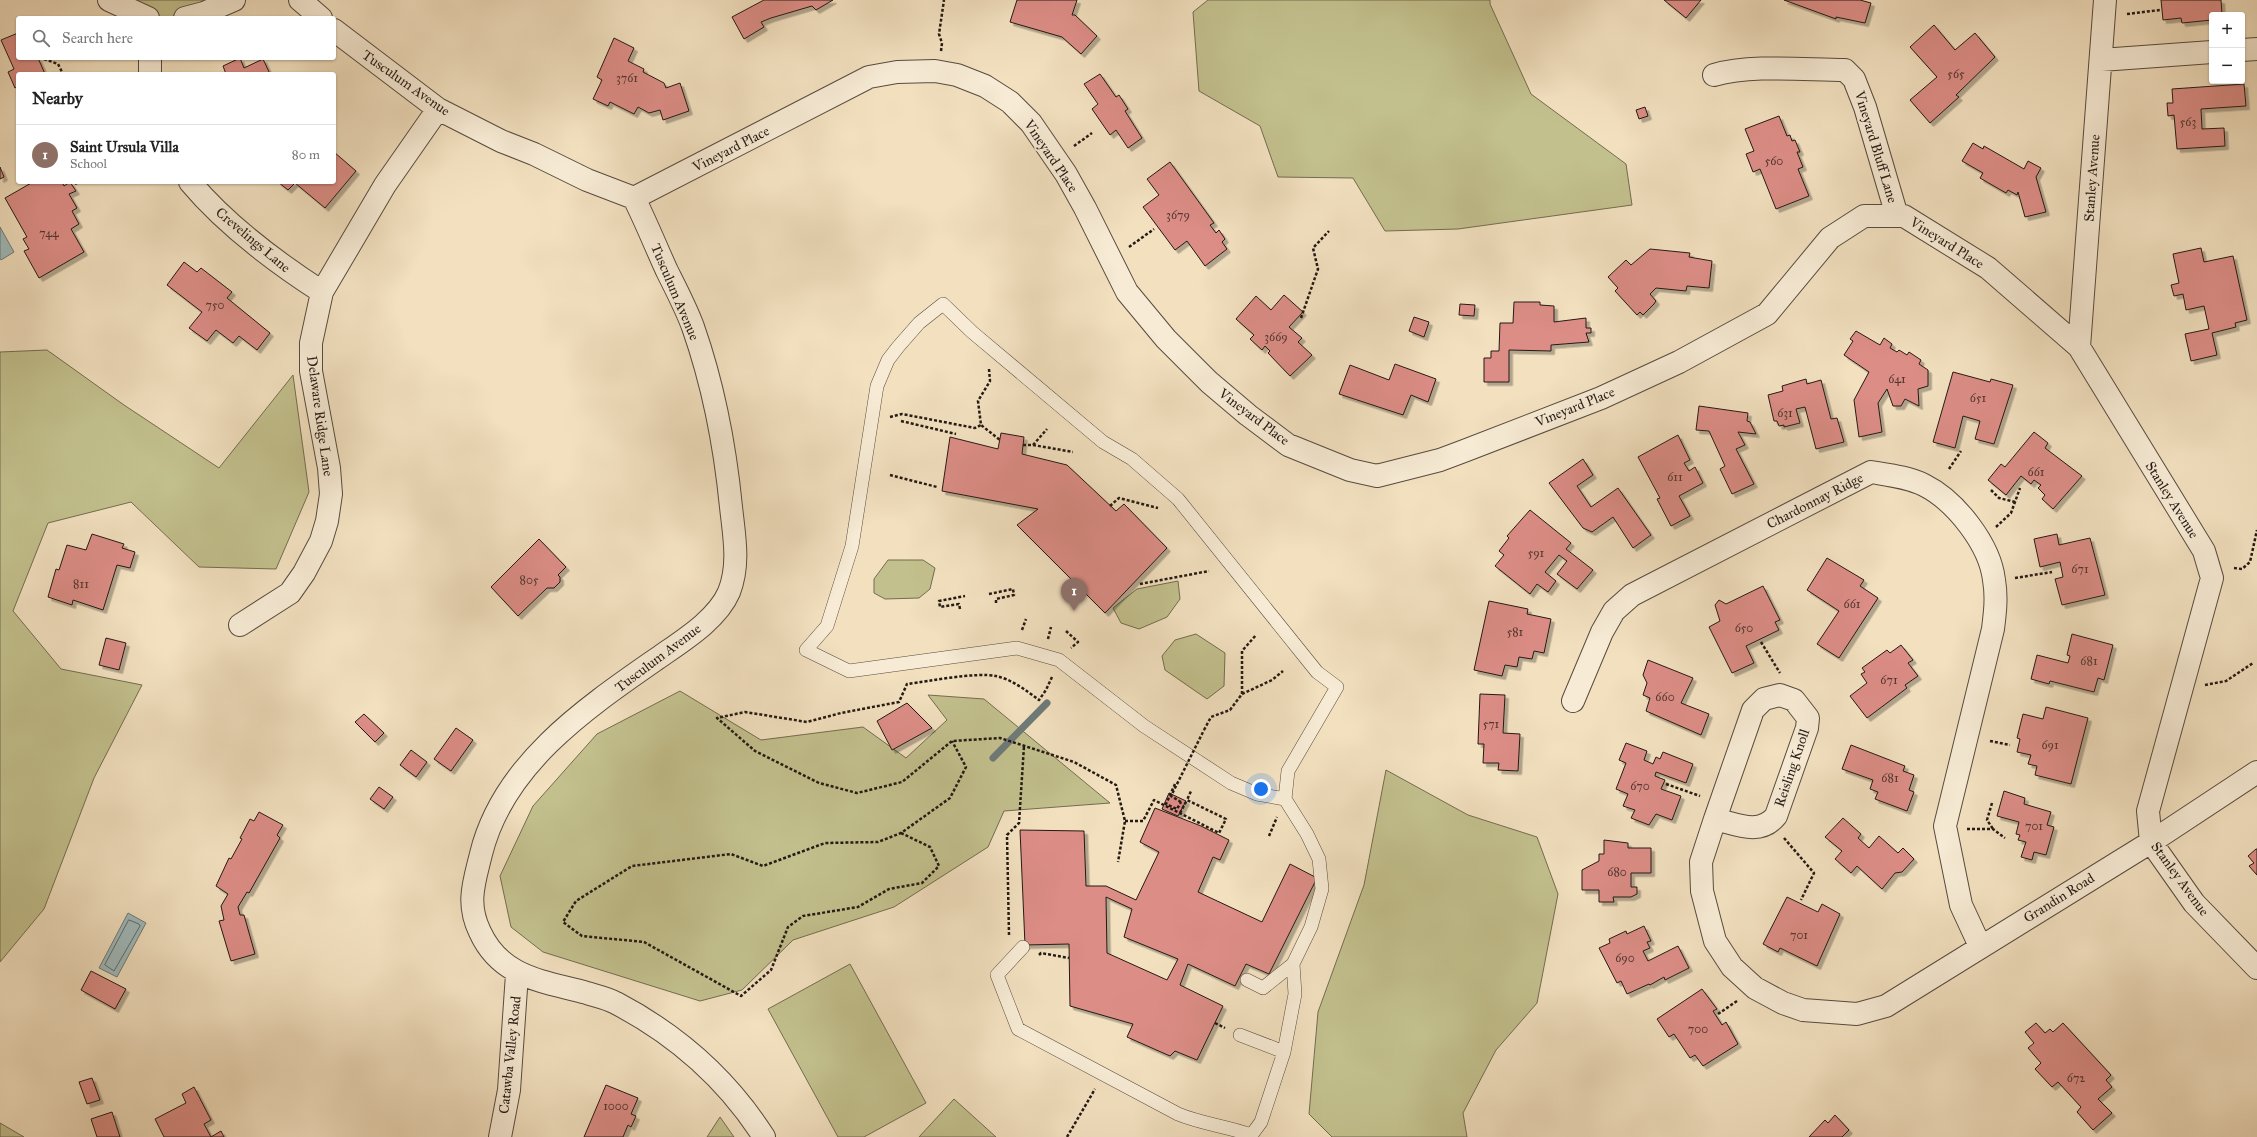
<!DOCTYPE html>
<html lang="en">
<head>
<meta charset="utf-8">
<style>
	body { margin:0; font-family:"IM FELL Great Primer",serif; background:#f6f6f6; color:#222 }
	.controls { position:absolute; right:12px; top:12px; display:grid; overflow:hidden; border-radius:4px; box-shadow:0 1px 3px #0004 }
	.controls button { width:36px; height:36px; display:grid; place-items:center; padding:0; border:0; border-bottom:1px solid #e0e0e0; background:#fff; color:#222; font:20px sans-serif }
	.you { position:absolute; left:1261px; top:789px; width:14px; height:14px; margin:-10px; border:3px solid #fff; border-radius:50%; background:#1a73e8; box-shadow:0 0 0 6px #1a73e833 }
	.badge { display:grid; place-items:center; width:26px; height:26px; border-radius:50%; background:#8f2418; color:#fff; font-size:13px; font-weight:700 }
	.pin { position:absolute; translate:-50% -33px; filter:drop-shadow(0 1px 2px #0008) }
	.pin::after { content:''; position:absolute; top:21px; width:14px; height:12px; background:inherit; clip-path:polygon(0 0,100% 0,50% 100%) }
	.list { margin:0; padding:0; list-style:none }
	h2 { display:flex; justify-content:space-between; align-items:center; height:52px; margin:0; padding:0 16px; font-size:17px }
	h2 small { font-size:13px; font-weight:400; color:#767676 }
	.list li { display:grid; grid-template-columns:26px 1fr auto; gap:12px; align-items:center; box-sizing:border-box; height:60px; padding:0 16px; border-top:1px solid #e0e0e0 }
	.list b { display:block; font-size:15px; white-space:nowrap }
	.list p { margin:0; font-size:13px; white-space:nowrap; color:#767676 }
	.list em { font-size:13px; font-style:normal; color:#767676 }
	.icon { flex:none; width:22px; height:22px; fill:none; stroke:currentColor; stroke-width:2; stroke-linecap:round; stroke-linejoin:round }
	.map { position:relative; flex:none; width:2257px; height:1137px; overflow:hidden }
	.search { position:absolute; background:#fff; box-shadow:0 1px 3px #0004; left:16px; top:16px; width:320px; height:44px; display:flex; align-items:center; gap:10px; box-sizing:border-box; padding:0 14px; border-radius:4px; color:#767676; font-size:15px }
	.panel { position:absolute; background:#fff; box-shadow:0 1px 3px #0004; left:16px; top:72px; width:320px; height:112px; border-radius:4px }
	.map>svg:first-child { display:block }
	.green { fill:#c2c08d; stroke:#736c50 }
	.water { fill:#9fbabc; stroke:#6e7a79 }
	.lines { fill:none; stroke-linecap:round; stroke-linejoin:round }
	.shore { stroke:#626a68; stroke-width:1 }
	.stream { stroke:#6e7a79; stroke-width:7 }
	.building { fill:#dc8d86; stroke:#241914; fill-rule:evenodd; filter:url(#shadow) }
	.service-casing { stroke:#584b3f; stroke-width:14 }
	.minor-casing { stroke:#584b3f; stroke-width:24 }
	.path { stroke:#241914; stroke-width:2.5; stroke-dasharray:3 2; stroke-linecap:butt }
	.service { stroke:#f7ebd5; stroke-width:13 }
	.minor { stroke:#f7ebd5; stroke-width:22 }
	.path-bridge { stroke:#241914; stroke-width:2.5; stroke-dasharray:3 2; stroke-linecap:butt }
	.labels { text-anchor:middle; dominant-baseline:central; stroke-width:4; stroke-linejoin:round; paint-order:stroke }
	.number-label { font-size:12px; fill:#523630 }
	.street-label { font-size:14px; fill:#241914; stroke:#f7ebd5 }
</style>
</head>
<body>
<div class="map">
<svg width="2257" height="1137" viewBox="0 0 2257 1137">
	<defs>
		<filter id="shadow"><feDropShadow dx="3.5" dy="3.5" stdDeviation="0" flood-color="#0004"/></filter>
	</defs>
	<rect width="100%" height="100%" fill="#f2e0bf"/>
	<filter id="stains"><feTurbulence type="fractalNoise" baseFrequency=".005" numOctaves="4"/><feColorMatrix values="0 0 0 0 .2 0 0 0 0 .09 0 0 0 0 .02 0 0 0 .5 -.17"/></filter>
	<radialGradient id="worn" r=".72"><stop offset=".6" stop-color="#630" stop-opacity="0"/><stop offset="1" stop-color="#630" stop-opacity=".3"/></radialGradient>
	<path class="green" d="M109 0H234C210 11 176 24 149 18 136 15 122 6 109 0Z
		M1208 0H1490V4L1531 94 1626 164 1632 205 1458 229 1385 231 1353 178 1278 177 1260 126 1199 91 1193 12Z
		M47 350 124 405 219 468 293 375 309 492 276 569 199 567 131 502 48 523 13 611 61 669 142 685 94 778 44 909 0 962V352Z
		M888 560H923L935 568 930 589 919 598 885 599 874 593V579Z
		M1178 581 1180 599 1167 617 1139 629 1121 623 1113 608 1137 589Z
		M1196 634 1225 653 1224 686 1207 699 1165 670 1162 656 1175 640Z
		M680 691 761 740 863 727 906 758 947 720 928 695 984 699 1110 803 1004 811 988 847 894 907 793 940 742 990 700 1001 543 952 511 927 500 876 533 806 597 734Z
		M1386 770 1468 815 1537 837 1558 894 1537 1003 1496 1050 1463 1113 1467 1137H1332L1309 1114 1318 1012 1364 885Z
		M850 964 926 1103 864 1137H838L768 1009Z
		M954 1099 996 1137H919Z
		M720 1117 734 1137H707Z
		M0 1123 24 1137H0Z"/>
	<path class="water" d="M0 227 14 252 1 260 0 258Z
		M128 913 146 923 117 977 99 968Z"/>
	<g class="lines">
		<path class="shore" d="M129 920 139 924 140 926 114 971 105 965Z"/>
		<path class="stream" d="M993 758 1047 703"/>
	</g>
	<path class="building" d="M764 0H833L816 10 812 6 771 18 761 22 764 27 744 39 732 17Z
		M1017 0H1077L1072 15H1075L1097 36 1081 54 1062 37 1010 22Z
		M1664 0H1701L1686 18Z
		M1784 0H1860L1871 3 1865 23 1836 17V19Z
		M2161 0H2221L2222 15H2212V20L2182 23 2181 18 2163 20Z
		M1934 25 1955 50 1975 33 1995 57 1956 95 1959 97 1930 123 1910 100 1937 77 1910 47Z
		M18 33V58H38L45 74H18V86L15 88 8 72 14 69 1 40Z
		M614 38 634 48 628 61 644 69 643 72 664 83 666 88 680 83 689 111 663 120 660 110 649 113 638 107 634 114 610 102 608 106 593 99 602 80 597 77Z
		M240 58 244 68 263 59 270 74H226L223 66Z
		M1100 74 1116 97 1119 95 1128 109 1125 111 1142 138 1128 148 1116 130 1110 135 1092 109 1098 104 1084 84Z
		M2244 84 2246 106 2201 109 2202 129 2224 128 2225 146 2177 149 2174 115 2168 116 2167 103H2173L2172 89Z
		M1645 107 1648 116 1639 119 1636 110Z
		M1779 116 1787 136 1790 135 1792 141 1795 140 1800 152H1797L1803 167 1798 169 1809 196 1776 209 1760 169 1753 172 1746 154 1754 151 1745 129Z
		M1973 143 1983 149 1984 146 2024 169 2028 161 2041 168 2036 177 2046 212 2025 217 2018 192 2017 195 2008 190 2006 193 1980 178 1983 173 1962 161Z
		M334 152 356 171 325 208 295 183 288 190 278 182H334Z
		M1170 162 1214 223 1210 225 1216 233 1219 230 1225 239 1222 242 1227 249 1205 266 1187 241 1175 250 1143 207 1159 195 1147 179Z
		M0 167 4 177 0 179Z
		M33 182H62L64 186 70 182 76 191 69 194 77 208 72 211 79 224 71 229 84 252 39 278 24 251 29 249 23 239 27 237 5 198Z
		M2201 248 2204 262 2233 256 2247 320 2235 323 2236 327 2212 333 2217 355 2191 361 2185 334 2209 329 2204 306 2186 310 2183 294 2174 296 2171 285 2179 283 2173 254Z
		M1650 249 1690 253 1689 257 1712 261 1709 288 1687 286 1686 291 1656 288 1650 294 1656 301 1654 304 1643 315 1640 312 1637 315 1615 291 1618 288 1608 277 1626 260 1631 265Z
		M184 262 197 272 201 268 232 292 227 298 270 333 257 350 239 336 233 343 216 330 207 341 189 328 202 312 167 285Z
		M1284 295 1303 312 1289 327 1302 338 1298 342 1312 355 1290 376 1268 353 1270 351 1265 346 1262 350 1250 339 1254 335 1236 319 1256 296 1271 310Z
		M1514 302H1540V305L1554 306V322L1586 318V328H1591V333H1586L1589 342 1551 345V351L1509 350V382H1484V358H1491V351H1499L1500 323H1513Z
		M1460 304 1475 305 1474 316 1459 315Z
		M1414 317 1429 322 1424 337 1409 331Z
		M1856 331 1880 345 1884 338 1892 344 1890 348 1897 352 1899 350 1907 355 1909 352 1921 360 1919 364 1928 370V386L1918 389 1919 406 1905 399 1901 406H1893L1887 389 1878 403 1882 432 1859 437 1854 400 1869 372 1844 355 1853 341 1850 339Z
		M1395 364 1436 379 1428 402 1411 395 1403 415 1339 394 1350 365 1389 380Z
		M1953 372 1990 382 1991 379 2013 385 1994 444 1975 439 1980 421 1963 416 1955 448 1933 442Z
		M1806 379 1807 384 1821 380 1831 419 1837 418 1844 442 1816 449 1805 407 1796 409 1800 423 1784 427V425L1779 426 1777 421H1774L1768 395 1783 391 1782 386Z
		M1699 406 1748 413 1747 421 1750 422 1756 434 1738 432 1745 445 1736 449 1754 484 1732 494 1720 469 1725 466 1709 431 1696 430Z
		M2034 432 2048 443 2045 448 2082 476 2053 509 2042 499 2045 495 2038 488 2041 485 2034 480 2031 484 2021 476 2006 495 1988 480 2001 464 2005 467Z
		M1001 433 1024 437 1022 454 1067 465 1116 511 1124 504 1167 548 1105 613 1017 525 1038 509 942 491 950 437 998 449Z
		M1678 435 1690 460 1684 463 1689 471 1695 467 1703 483 1679 496 1690 516 1671 526 1657 499 1660 498 1638 457Z
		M1583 459 1593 475 1577 486 1591 507 1618 488 1651 535 1633 548 1613 517 1592 532 1583 528 1549 483Z
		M1530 510 1571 543 1566 549 1593 570 1577 589 1557 574 1567 561 1559 555 1545 572 1556 581 1548 592 1537 584 1530 594 1495 566 1504 555 1499 551 1509 538 1507 536Z
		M92 534 124 544 122 548 135 552 130 568 117 565 103 610 73 600 72 605 48 597 56 569 59 570 67 545 86 550Z
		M2057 534 2059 545 2090 538 2105 595 2062 605 2055 579 2063 577 2060 562 2040 567 2034 539Z
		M539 539 566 567 558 575 560 577V582L554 588H547L518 616 491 587Z
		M1827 558 1864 580 1860 586 1878 598 1839 658 1817 644 1839 611 1807 590Z
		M1763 586 1780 620 1775 622 1779 630 1746 646 1754 663 1732 673 1709 627 1720 621 1715 605 1719 600 1726 604Z
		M1489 601 1528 609 1527 614 1551 619 1544 653 1534 651 1532 659 1519 657 1517 667 1505 665 1502 676 1474 670Z
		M2072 634 2113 645 2104 680 2098 678 2094 692 2050 681 2049 684 2031 679 2037 655 2068 663 2070 656 2067 655Z
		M106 638 126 643 119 670 99 665Z
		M1901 645 1913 660 1908 663 1918 676 1905 685 1907 688 1867 718 1850 696 1867 683 1861 674 1865 672 1862 668 1887 650 1890 653Z
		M1648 660 1693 678 1681 703 1709 714 1701 735 1646 711 1650 698 1643 695 1647 683 1643 675Z
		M1480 694 1505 695 1503 733 1520 734 1518 771 1498 770 1499 763H1483L1484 744H1478Z
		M907 703 932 728 892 750 877 721Z
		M2046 707 2088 718 2071 784 2035 775 2037 766 2028 764 2031 755 2017 752 2020 739 2017 738 2023 714 2043 719Z
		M364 714 384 733 375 742 355 722Z
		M456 728 473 740 451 771 434 759Z
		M1626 743 1647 751 1644 760 1653 764 1656 757 1660 759 1663 752 1693 764 1686 783 1656 772 1655 776 1665 780 1661 789 1681 796 1672 820 1656 814 1649 825 1631 818 1635 810 1623 806 1628 794 1616 789 1626 763 1619 760Z
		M1851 745 1905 766 1903 771 1914 775 1909 790 1914 792 1907 811 1875 799 1878 792 1870 789 1873 780 1842 769Z
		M411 750 427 762 416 777 400 765Z
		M379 787 393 797 384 809 370 799Z
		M2004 791 2025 798 2024 804 2051 812 2047 825 2054 827 2046 855 2034 852 2032 860 2021 857 2026 842 2018 840 2020 835 2016 834 2019 822 1997 816Z
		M1169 793 1186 801 1178 816 1162 809Z
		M1155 808 1201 826 1229 840 1220 860 1213 857 1198 892 1262 922 1290 864 1317 878 1269 974 1246 964 1235 986 1188 964 1180 985 1223 1006 1197 1060 1175 1051 1170 1056 1127 1037 1133 1024 1070 1006 1069 944 1025 945 1020 830 1084 831 1086 886H1106L1136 900 1159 852 1140 842ZM1106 897 1132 909 1124 937 1178 959 1167 980 1107 953Z
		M259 812 283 825 277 835 280 838 249 893 247 892 238 907 240 915H244L255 954 231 961 219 921 224 920 221 906 228 894 216 886 229 858 231 859 242 839 240 838 250 819 254 821Z
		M1843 818 1861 834 1858 838 1869 848 1879 836 1898 853 1903 848 1914 859 1902 872 1895 873 1882 889 1857 866 1851 873 1835 859 1842 851 1825 837Z
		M1604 840 1628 843V848H1651V873H1631V887H1637V894L1631 897H1613L1614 902H1599V890H1582V870L1599 861V854H1604Z
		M2256 849H2257V875L2249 866 2254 863 2248 856Z
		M1787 897 1818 912 1822 904 1840 914 1817 966 1780 948 1778 952 1763 944Z
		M1644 926 1651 941 1647 942 1650 948 1643 951 1648 961 1678 946 1689 968 1665 980 1664 977 1650 985 1649 984 1627 994 1621 981 1617 983 1599 948 1610 943 1609 939 1626 931 1627 934Z
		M91 971 126 989 115 1009 81 990Z
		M1702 989 1717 1009 1713 1011 1722 1025 1726 1022 1738 1044 1703 1066 1695 1055 1690 1058 1674 1034 1669 1037 1657 1019Z
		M2036 1023 2045 1033 2050 1029 2053 1032 2063 1023 2111 1075 2106 1080 2112 1087 2098 1099 2112 1113 2093 1130 2077 1112 2081 1107 2058 1082 2052 1087 2035 1069 2041 1063 2028 1048 2034 1043 2025 1032Z
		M92 1078 100 1100 87 1104 79 1082Z
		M606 1085 638 1098 631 1114 636 1116 631 1127 628 1125 623 1137H584Z
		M194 1087 211 1120 204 1124 211 1137 221 1131 224 1137H164L155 1119 186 1103 182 1094Z
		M112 1112 120 1137H97L91 1119Z
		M1835 1115 1849 1130 1842 1137H1809L1825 1120 1828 1123Z"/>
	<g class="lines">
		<g class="service-casing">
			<path id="service" d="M1023 947 997 975 1018 1029 1178 1114C1202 1124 1226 1126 1251 1135
				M1247 980 1263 988 1293 964
				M1240 1035 1284 1052
				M1250 1137 1261 1122 1284 1052 1295 994 1293 964 1311 927 1322 889 1319 859 1307 834 1285 799 1288 771 1337 687 1317 672 1178 499 1132 459 1103 442 972 332 943 304 919 323 898 347 888 360 877 386 852 546 827 626 806 650 849 671 1017 648 1059 660 1144 726 1231 783 1257 794 1285 799"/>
		</g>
		<g class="minor-casing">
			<path id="minor" d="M109 0 148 18
				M300 0 321 18
				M2105 0 2079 347 2204 551 2212 578 2148 811 2151 842 2194 903 2257 968
				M185 18 204 13 234 0
				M334 30 438 109 501 141 534 154 587 180 634 198C646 222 656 247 667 271 676 289 686 308 693 327 713 384 725 446 731 507 734 535 740 564 729 592 717 620 682 641 658 658 586 708 503 764 481 854 474 883 466 903 480 932 501 978 543 981 587 993 596 996 607 998 616 1003 677 1035 727 1079 764 1137
				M2242 50 2257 49
				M150 58V74
				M2101 60 2212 52
				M1714 75C1751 64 1806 70 1845 70L1854 79 1865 107 1897 216
				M190 182C226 225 274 261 322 292
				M634 198 869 77 897 72 935 71 957 75 985 86 1010 102 1031 123 1066 174 1085 208 1127 292 1166 339 1209 382 1248 415 1288 445 1350 470 1377 476 1440 460 1464 451 1601 398 1679 362 1767 314 1830 238 1864 216H1904L1988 268 2079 347
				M240 625 290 593 304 573 321 541 327 521 331 494 329 468 311 371V343L322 292 385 185 438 109
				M1780 695 1794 700 1808 718 1807 728 1776 816C1760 836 1736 824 1715 819L1753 710 1764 699Z
				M1573 701 1602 632 1614 611 1632 595 1871 472C1889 475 1908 477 1924 485 1956 501 1990 545 1994 580 1997 597 1995 613 1993 629L1945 826 1961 905 1980 946
				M1715 819 1701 862 1702 891 1715 941 1732 967 1755 988 1783 1003 1803 1010 1857 1014 1886 1006 2151 842 2257 772
				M500 1137 509 1090 517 974"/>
		</g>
		<path class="path" d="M2127 14 2160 10
			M941 51 942 43 939 34 944 0
			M44 59 58 64 63 74
			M1074 146 1092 133
			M75 184 79 182
			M1129 247 1154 229
			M1301 318 1318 269 1313 248 1329 231
			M989 369 990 381 978 401 981 425 1000 440
			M890 417 902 414 975 428 981 425
			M901 421 956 434
			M1023 445H1033L1073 452
			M1033 445 1047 429
			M1949 469 1961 451
			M890 475 937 487
			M1991 490 1999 498 2015 502
			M1110 506 1119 498 1158 508
			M1996 527 2011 513 2020 488
			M2234 568 2242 569 2250 562 2257 530
			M2015 578 2052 572
			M1140 584 1209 571
			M989 594 1013 589 1014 595 996 599V604
			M960 609 959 604 940 607 939 601 965 596
			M1022 630 1026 619
			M1066 631 1078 642 1071 648
			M1048 639 1051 627
			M1761 642 1780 673
			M1052 677 1046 690 1039 700C1027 691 1011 679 996 676 976 672 930 681 907 684L899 702 841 713 807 722 745 712 717 718 755 751 819 783 857 793 902 782 952 741 1000 738 1074 762 1116 785 1125 821 1118 862
			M2205 685 2226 681 2253 663
			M1242 694V651L1256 635
			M1204 730 1211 717 1230 710 1242 694 1272 680 1283 671
			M1990 741 2010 745
			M1175 784 1166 804 1177 809 1181 802
			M1666 784 1700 796
			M1992 803 1987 820 1993 829
			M1180 813 1187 800
			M1125 821H1143L1154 800 1219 833 1226 819 1187 800 1191 791
			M1967 829H1993L2005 838
			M901 833 930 847 939 866 922 883 889 889 858 907 803 916 788 927 771 970 741 996 644 942 582 936 563 922 576 901 632 866 731 854 763 866 825 843 878 842 901 833 950 798 966 767 952 741
			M1269 836 1277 817
			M1784 838 1814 873 1801 900
			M1009 935 1007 835 1019 823 1024 746
			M1039 955 1041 953 1069 958
			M1718 1014 1737 1001
			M1215 1023 1225 1028
			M1067 1137 1095 1089"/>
		<use href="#service" class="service"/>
		<use href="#minor" class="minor"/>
		<path class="path-bridge" d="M1181 802 1171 796 1204 730"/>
	</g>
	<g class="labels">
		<g class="number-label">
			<text x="1956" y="74">565</text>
			<text x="627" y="78">3761</text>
			<text x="2188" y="122">563</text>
			<text x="1774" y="161">560</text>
			<text x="1178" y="215">3679</text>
			<text x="49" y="233">744</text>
			<text x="215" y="305">750</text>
			<text x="1276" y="337">3669</text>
			<text x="1897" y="379">641</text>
			<text x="1978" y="398">651</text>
			<text x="1785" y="413">631</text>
			<text x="2036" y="472">661</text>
			<text x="1675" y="477">611</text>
			<text x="1536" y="553">591</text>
			<text x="2080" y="569">671</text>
			<text x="529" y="580">805</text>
			<text x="81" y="584">811</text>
			<text x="1852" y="604">661</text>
			<text x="1744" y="628">650</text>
			<text x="1515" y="632">581</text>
			<text x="2089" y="661">681</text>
			<text x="1889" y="680">671</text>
			<text x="1665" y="697">660</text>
			<text x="1491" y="724">571</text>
			<text x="2050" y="745">691</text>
			<text x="1890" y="778">681</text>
			<text x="1640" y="786">670</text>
			<text x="2034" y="826">701</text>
			<text x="1617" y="872">680</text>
			<text x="1799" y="935">701</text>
			<text x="1625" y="958">690</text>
			<text x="1698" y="1029">700</text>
			<text x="2076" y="1078">672</text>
			<text x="616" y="1106">1000</text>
		</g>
		<g class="street-label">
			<text transform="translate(406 83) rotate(35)">Tusculum Avenue</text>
			<text transform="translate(1876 147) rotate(73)">Vineyard Bluff Lane</text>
			<text transform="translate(731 149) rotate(-27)">Vineyard Place</text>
			<text transform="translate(1051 156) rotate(56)">Vineyard Place</text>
			<text transform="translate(2092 178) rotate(-86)">Stanley Avenue</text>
			<text transform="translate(253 240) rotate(40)">Crevelings Lane</text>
			<text transform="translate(1947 243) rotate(32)">Vineyard Place</text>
			<text transform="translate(675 292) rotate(67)">Tusculum Avenue</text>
			<text transform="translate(1575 407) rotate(-22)">Vineyard Place</text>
			<text transform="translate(320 416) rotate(82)">Delaware Ridge Lane</text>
			<text transform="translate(1254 417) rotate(37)">Vineyard Place</text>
			<text transform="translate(2172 500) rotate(58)">Stanley Avenue</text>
			<text transform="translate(1815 501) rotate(-27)">Chardonnay Ridge</text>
			<text transform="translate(658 658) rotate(-37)">Tusculum Avenue</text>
			<text transform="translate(1792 768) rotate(-71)">Reisling Knoll</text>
			<text transform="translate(2180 879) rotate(54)">Stanley Avenue</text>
			<text transform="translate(2059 898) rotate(-32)">Grandin Road</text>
			<text transform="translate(510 1055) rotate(-84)">Catawba Valley Road</text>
		</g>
	</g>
	<rect width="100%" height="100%" filter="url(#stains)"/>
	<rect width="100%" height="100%" fill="url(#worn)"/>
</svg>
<div class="controls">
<button>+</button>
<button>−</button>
</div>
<div class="you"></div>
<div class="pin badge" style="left:1074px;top:611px;background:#8d6e63">1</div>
<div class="search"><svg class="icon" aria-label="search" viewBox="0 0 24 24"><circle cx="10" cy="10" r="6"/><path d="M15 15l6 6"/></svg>Search here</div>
<section class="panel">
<h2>Nearby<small></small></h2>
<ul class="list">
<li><span class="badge" style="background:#8d6e63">1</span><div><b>Saint Ursula Villa</b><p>School</p></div><em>80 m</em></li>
</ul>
</section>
</div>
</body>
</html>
